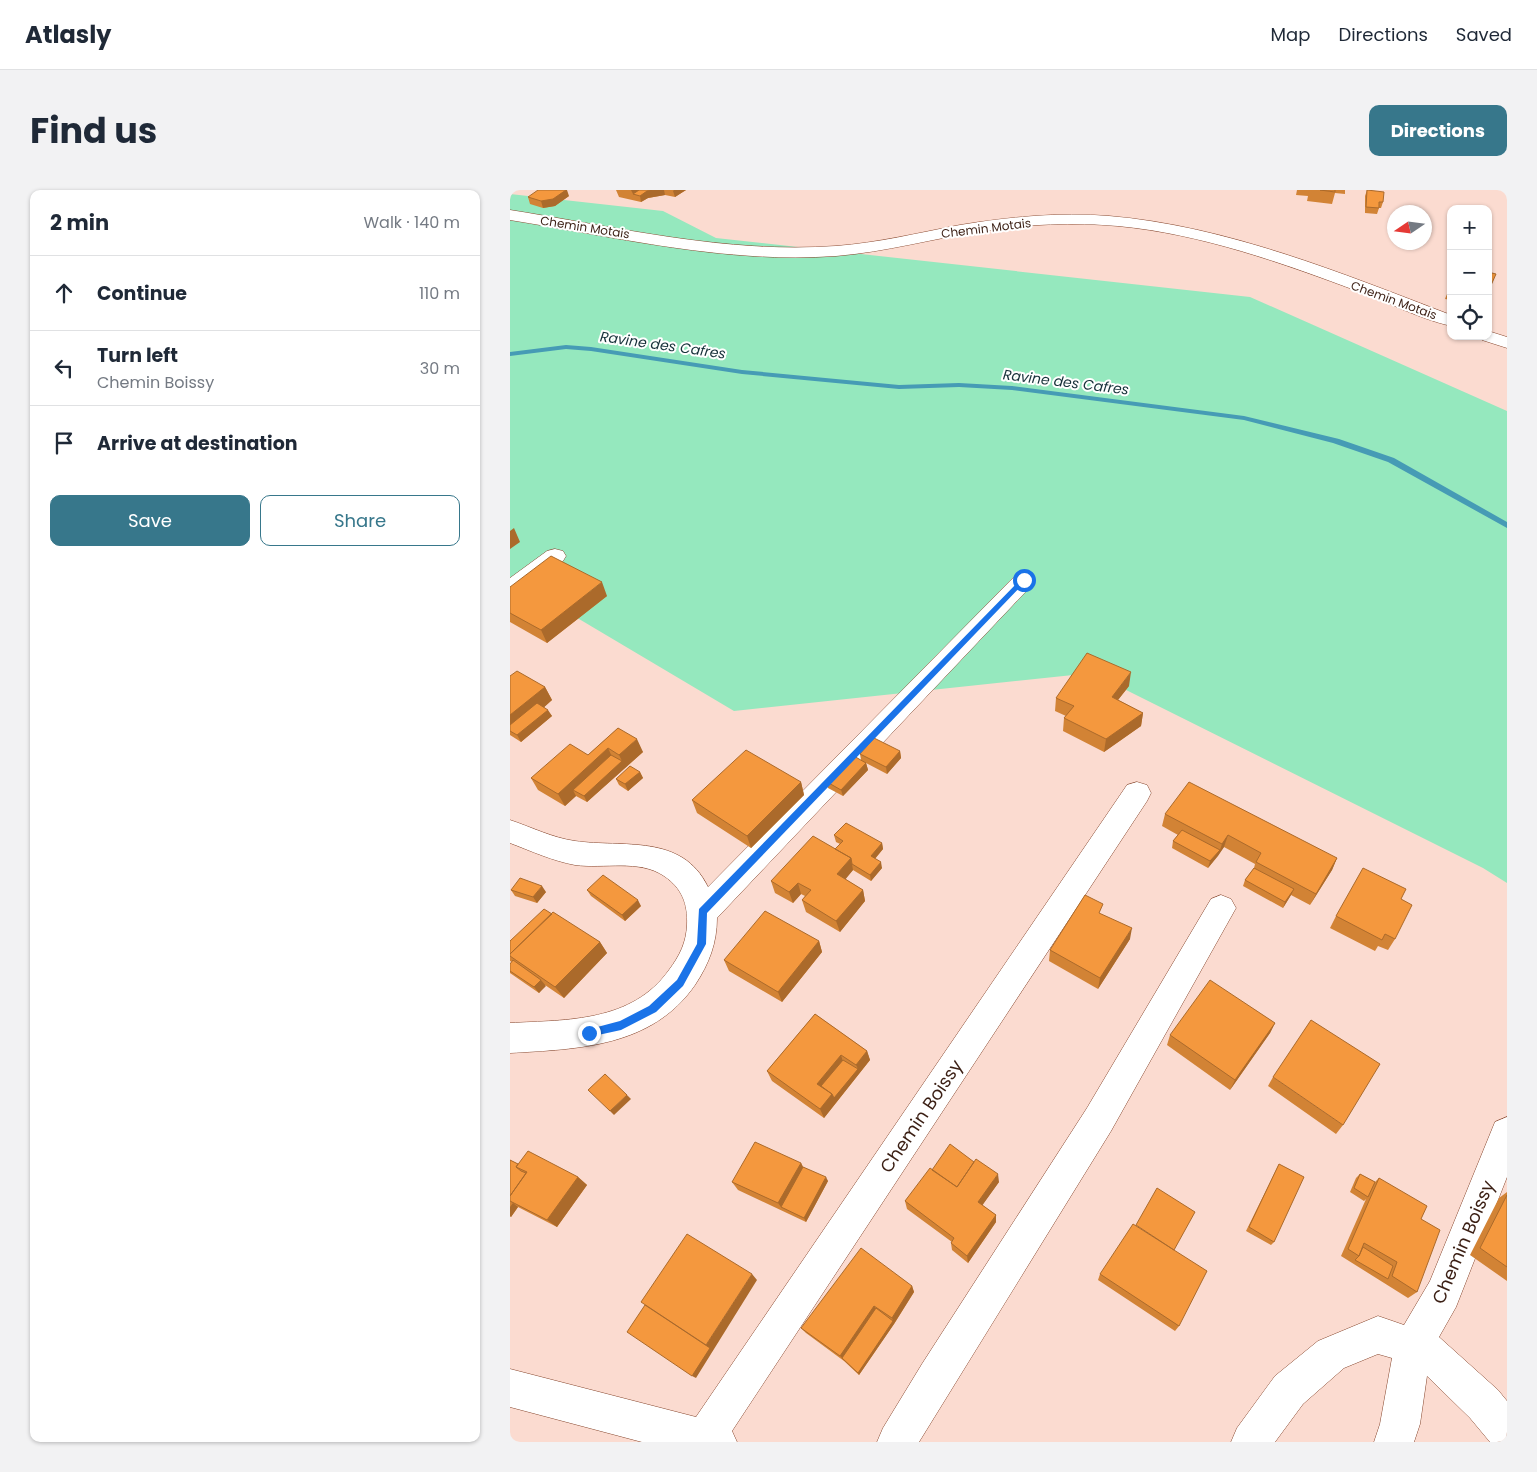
<!DOCTYPE html>
<html lang="en">
<head>
<meta charset="utf-8">
<style>
	body { margin:0; font-family:Poppins,sans-serif; background:#f2f2f3; color:#1f2937 }
	.controls { position:absolute; right:15px; top:15px; display:grid; overflow:hidden; border-radius:10px; box-shadow:0 1px 4px #0004 }
	.controls button { width:45px; height:45px; display:grid; place-items:center; padding:0; border:0; border-bottom:1px solid #e0e1e3; background:#fff; color:#1f2937; font:25px sans-serif }
	.compass { position:absolute; left:877px; top:15px; width:45px; height:45px; border-radius:50%; background:#fff; box-shadow:0 1px 4px #0004; rotate:257deg }
	.stop { position:absolute; width:15px; height:15px; margin:-11px; border:4px solid #1a73e8; border-radius:50%; background:#fff }
	.stop.end { background:#1a73e8; border-color:#fff; box-shadow:0 1px 5px #0008 }
	.list { margin:0; padding:0; list-style:none }
	h2 { display:flex; justify-content:space-between; align-items:center; height:65px; margin:0; padding:0 20px; font-size:21px }
	h2 small { font-size:16px; font-weight:400; color:#747a83 }
	.list li { display:grid; grid-template-columns:32px 1fr auto; gap:15px; align-items:center; box-sizing:border-box; height:75px; padding:0 20px; border-top:1px solid #e0e1e3 }
	.list b { display:block; font-size:19px; white-space:nowrap }
	.list p { margin:0; font-size:16px; white-space:nowrap; color:#747a83 }
	.list em { font-size:16px; font-style:normal; color:#747a83 }
	.actions { display:flex; gap:10px; padding:15px 20px }
	.actions a { flex:1; padding:11px 0; border:1px solid #37778b; border-radius:10px; text-align:center; font-size:18px; color:#37778b }
	.actions .main { background:#37778b; color:#fff }
	.icon { flex:none; width:28px; height:28px; fill:none; stroke:currentColor; stroke-width:2; stroke-linecap:round; stroke-linejoin:round }
	.map { position:relative; flex:none; width:997px; height:1252px; overflow:hidden; border-radius:10px }
	header { display:flex; align-items:center; gap:30px; box-sizing:border-box; height:70px; padding:0 25px; background:#fff; border-bottom:1px solid #e0e1e3 }
	header strong { font-size:24px }
	nav { display:flex; gap:28px; margin-inline-start:auto; font-size:18px }
	.intro { display:flex; align-items:center; justify-content:space-between; box-sizing:border-box; height:120px; padding:0 30px }
	h1 { margin:0; font-size:35px }
	.button { padding:12px 22px; border-radius:10px; background:#37778b; color:#fff; font-size:18px; font-weight:700 }
	main { display:flex; gap:30px; padding:0 30px }
	aside { flex:1; background:#fff; border-radius:10px; box-shadow:0 1px 4px #0004 }
	.map>svg:first-child { display:block }
	.green { fill:#95e8be }
	.lines { fill:none; stroke-linecap:round; stroke-linejoin:round }
	.stream { fill:#469bb5; fill-rule:evenodd }
	.minor-casing { stroke:#86462d; stroke-width:1 }
	.minor { fill:#fff; fill-rule:evenodd }
	.wall { fill:#d28335 }
	.shaded-wall { fill:#ab6a2b }
	.building { fill:#f4983e; stroke:#ab6a2b }
	.route { fill:#1a73e8 }
	.labels { text-anchor:middle; dominant-baseline:central; stroke-width:4; stroke-linejoin:round; paint-order:stroke }
	.far-street-label { font-size:12px; fill:#3b1f14; stroke:#fff }
	.far-water-label { font-size:14px; font-style:italic; fill:#17313a; stroke:#fff }
	.near-street-label { font-size:18px; fill:#3b1f14; stroke:#fff }
</style>
</head>
<body>
<header>
<strong>Atlasly</strong>
<nav><a>Map</a><a>Directions</a><a>Saved</a></nav>
</header>
<div class="intro"><h1>Find us</h1><a class="button">Directions</a></div>
<main>
<aside>
<h2>2 min<small>Walk · 140 m</small></h2>
<ul class="list">
<li><svg class="icon" aria-label="ahead" viewBox="0 0 24 24"><path d="M12 20V5M6 11l6-6 6 6"/></svg><div><b>Continue</b></div><em>110 m</em></li>
<li><svg class="icon" aria-label="left" viewBox="0 0 24 24"><path d="M17 20v-9H6M10 6l-5 5 5 5"/></svg><div><b>Turn left</b><p>Chemin Boissy</p></div><em>30 m</em></li>
<li><svg class="icon" aria-label="arrive" viewBox="0 0 24 24"><path d="M6 21V4h12l-3 4 3 4H6"/></svg><div><b>Arrive at destination</b></div></li>
</ul>
<div class="actions"><a class="main">Save</a><a>Share</a></div>
</aside>
<div class="map">
<svg width="997" height="1252" viewBox="0 0 997 1252">
	<rect width="100%" height="100%" fill="#fbdbd0"/>
	<path class="green" d="M0 4 153 21 206 48 740 107 997 221V693L973 678 582 483 224 521 0 388Z"/>
	<g class="lines">
		<path class="stream" d="M56 155 81 157 232 180 389 195 449 193 502 196 734 226 829 249 884 268 997 332V338L878 272 823 253 734 230 502 200 449 197 389 199 232 184 81 161 56 159 0 166V162Z"/>
		<g class="minor-casing">
			<path id="minor" d="M0 20C107 37 217 64 326 56 367 53 408 43 450 35 499 27 549 22 599 26 717 36 831 83 941 125V136C910 129 880 113 850 102 772 73 692 44 608 36 563 32 518 34 474 41 424 48 376 62 326 66 217 74 107 47 0 30Z
				M978 141 997 147V158L972 150 969 146H978Z
				M45 359 53 361 56 366 53 371 8 405 0 407V388L37 361Z
				M514 382 522 385 525 390 522 395 207 728C207 753 199 774 185 795 142 857 69 859 0 863V833C58 830 122 832 159 780 170 765 176 753 177 735 178 714 172 698 154 686 129 669 94 679 65 675 43 671 21 661 0 653V630C21 637 43 648 65 651 113 658 172 643 198 697L506 385Z
				M627 592 637 595 641 603 637 611 222 1241 227 1252H132L0 1217V1179L186 1227 617 595Z
				M711 705 721 709 726 718 601 941 409 1252H367L373 1238 412 1174 577 918 701 709Z
				M997 927V987L946 1117 929 1147 988 1200 997 1211V1252H980L960 1228 917 1186 910 1234 904 1252H864L870 1234 882 1168 868 1164 834 1178 793 1214 765 1252H721L727 1238 765 1186 808 1151 868 1126 894 1135 920 1091 985 932Z"/>
		</g>
		<use href="#minor" class="minor"/>
	</g>
	<path class="wall" d="M106 0H176L165 7 155 5 138 8 131 12 109 7Z
		M787 0H835V4L825 3 822 14 797 11 798 6 786 5Z
		M857 0 873 12 871 18H869L867 24 855 23V6Z
		M59 6 45 16 33 18 20 14 18 7Z
		M941 94V110L935 109Z
		M0 397 97 406 37 453 0 432Z
		M0 486 35 497 42 510 34 517 42 526 11 552 0 545Z
		M619 496 608 510 633 523 631 536 594 562 553 541 554 528 556 526 545 521 546 508Z
		M108 538 133 562 77 612 66 606 55 616 28 600 21 588 78 565Z
		M390 561 391 568 377 584 356 573 358 580 333 606 318 598 317 592 351 570 350 564Z
		M130 582 133 588 118 601 109 595 106 589Z
		M291 592 294 605 241 658 187 623 182 610Z
		M655 624 827 668 822 680 800 715 781 705 773 718 733 696 735 690 744 678 745 674 714 657 698 678 662 658 663 651 668 645 652 636Z
		M324 645 372 653 373 659 365 669 372 678 361 691 343 680 335 689 353 700 355 711 330 742 296 722 292 710 295 706 291 704 283 713 265 703 261 691 325 659 330 654 326 652Z
		M1 700 36 702 27 713 5 706Z
		M77 700 131 716 115 731 81 706Z
		M891 709 885 749 878 760 868 756 865 761 820 738 826 726Z
		M42 724 90 752 97 763 54 808 35 795 29 803 0 783V774L2 772 0 771V751Z
		M591 724 620 749 588 799 539 771 540 760Z
		M309 751 312 762 272 812 219 781 214 770Z
		M305 824 357 861 360 870 314 928 262 891 257 881Z
		M765 833 760 843 720 900 657 855 660 845Z
		M763 887 833 935 826 944 758 896Z
		M0 970 8 974 68 987 77 995 47 1037 8 1017 1 1027 0 1026Z
		M291 973 293 977 318 991 296 1032 228 1000 222 992Z
		M769 974 764 1052 761 1055 736 1041 767 978Z
		M422 980 489 992 472 1015 486 1025V1032L458 1073 442 1060 441 1053 442 1052 397 1019 395 1011Z
		M850 984 865 992 869 988 911 1029 907 1102 898 1108 831 1066 856 1009 854 1011 840 1002 846 988Z
		M997 1002V1091L960 1065 989 1008Z
		M664 1060 669 1136 665 1141 588 1090 590 1084Z
		M402 1096 404 1102 384 1134 349 1185 334 1171 296 1143 291 1138Z"/>
	<path class="shaded-wall" d="M56 0H57L59 6 45 16 33 18 31 11Z
		M121 0H154L155 5 138 8 131 12 130 6 123 4Z
		M164 0H176L165 7 163 1Z
		M4 338 10 352 0 359V341Z
		M92 392 97 406 37 453 31 440Z
		M621 482 619 496 600 520 602 507Z
		M35 497 42 510 31 520 0 541V525Z
		M38 520 42 526 11 552 7 545Z
		M633 523 631 536 594 562 596 549Z
		M127 549 133 562 77 612 74 606 112 571 109 565Z
		M98 558 104 571 63 600 66 606 55 616 48 604Z
		M390 561 391 568 377 584 376 577Z
		M356 573 358 580 333 606 331 600Z
		M130 582 133 588 118 601 115 594Z
		M291 592 294 605 241 658 237 646Z
		M718 645 714 657 708 666 712 654Z
		M372 653 373 659 362 672 361 666Z
		M710 660 708 666 698 678 700 671Z
		M341 668 343 680 330 696 327 684Z
		M827 668 822 680 800 715 806 704Z
		M371 672 372 678 361 691 360 685Z
		M288 693 291 704 283 713 279 702Z
		M32 696 36 702 27 713 23 707Z
		M784 699 781 705 773 718 775 712Z
		M353 700 355 711 330 742 326 731Z
		M128 710 131 716 115 731 112 725Z
		M622 738 620 749 588 799 590 788Z
		M309 751 312 762 272 812 268 802Z
		M90 752 97 763 54 808 45 797Z
		M31 790 36 796 29 803 24 797Z
		M765 833 760 843 720 900 725 890Z
		M357 861 360 870 314 928 310 919 322 904 348 879 346 875Z
		M331 865 334 875 313 901 307 894Z
		M117 905 121 909 104 925 100 921Z
		M291 973 295 981 271 1017 268 1013Z
		M488 984 489 992 469 1020 468 1012Z
		M68 987 77 995 47 1037 37 1030Z
		M316 987 318 991 296 1032 294 1028Z
		M3 1013 8 1017 1 1027 0 1026V1017Z
		M486 1025V1032L458 1073 457 1066Z
		M242 1084 247 1090 186 1188 182 1186 196 1155Z
		M402 1096 404 1102 384 1134 382 1128Z
		M364 1116 367 1121 334 1170 330 1166Z
		M383 1131 384 1134 349 1185 348 1183Z"/>
	<path class="building" d="M28 0H56L43 9 31 11 18 7Z
		M129 0H145L137 1 130 6 123 4Z
		M810 0H825V2Z
		M857 0 874 2 873 12H869V18L856 17Z
		M978 82 986 84 978 102Z
		M41 366 92 392 31 440 0 423V397Z
		M577 463 621 482 602 507 633 523 596 549 554 528 564 516 546 508Z
		M7 481 35 497 0 525V486Z
		M27 513 38 520 7 545 0 541V535Z
		M108 538 127 549 109 565 98 558 48 604 21 588 60 554 78 565Z
		M364 548 390 561 376 577 350 564Z
		M236 560 291 592 237 646 182 610Z
		M101 565 112 571 74 606 63 600Z
		M342 565 356 573 331 600 317 592Z
		M120 576 130 582 115 594 106 589Z
		M679 592 827 668 806 704 746 672 751 663 718 645 712 654 655 624Z
		M336 633 372 653 361 666 371 672 360 685 342 674 341 668 325 659 333 651 324 645Z
		M672 640 710 660 700 671 663 651Z
		M303 646 341 668 327 684 353 700 326 731 292 710 301 700 288 693 279 702 261 691Z
		M744 678 784 699 775 712 735 690Z
		M853 678 896 699 891 709 902 715 885 749 875 744 872 750 826 726Z
		M93 685 128 710 112 725 77 700Z
		M10 688 32 696 23 707 1 700Z
		M575 705 593 714 589 723 622 738 590 788 540 760Z
		M34 719 42 724 0 764V751Z
		M255 721 309 751 268 802 214 770Z
		M43 722 90 752 45 797 0 766V764Z
		M3 770 31 790 24 797 0 781V774Z
		M700 790 765 833 725 890 660 845Z
		M305 824 357 861 346 875 331 865 307 894 322 904 310 919 257 881Z
		M801 830 870 874 833 935 763 887Z
		M333 870 348 879 324 908 322 904 311 896Z
		M95 884 117 905 100 921 78 900Z
		M245 952 291 973 268 1013 222 992Z
		M440 954 464 972 447 997 422 980Z
		M18 961 68 987 37 1030 0 1011V1006L17 982 6 977Z
		M466 969 488 984 468 1012 486 1025 457 1066 441 1053 444 1048 395 1011 420 978 447 997Z
		M0 970 8 974 6 977 11 981 16 983 0 1006Z
		M769 974 794 987 764 1052 739 1037Z
		M293 977 316 987 294 1028 271 1017Z
		M850 984 865 992 858 1007 844 998Z
		M869 988 917 1016 911 1029 930 1040 907 1102 882 1086 887 1072 854 1053 849 1066 838 1059Z
		M647 998 685 1022 664 1060 626 1035Z
		M997 1005V1077L970 1058Z
		M623 1034 697 1081 669 1136 590 1084Z
		M177 1044 242 1084 196 1155 131 1112Z
		M853 1057 883 1076 878 1089 845 1070 849 1066Z
		M351 1058 402 1096 382 1128 364 1116 330 1166 291 1138Z
		M135 1115 200 1158 182 1186 117 1142Z
		M366 1118 383 1131 348 1183 332 1168Z"/>
	<path class="route" d="M511 389 517 390 197 723 196 754 173 796 146 822 111 840 79 847 76 846V840L110 831 139 816 167 790 187 754 189 719Z"/>
	<g class="labels">
		<g class="far-street-label">
			<text transform="translate(75 37) rotate(9)">Chemin Motais</text>
			<text transform="translate(476 38) rotate(-7)">Chemin Motais</text>
			<text transform="translate(884 110) rotate(20)">Chemin Motais</text>
		</g>
		<g class="far-water-label">
			<text transform="translate(153 155) rotate(8)">Ravine des Cafres</text>
			<text transform="translate(556 192) rotate(7)">Ravine des Cafres</text>
		</g>
		<g class="near-street-label">
			<text transform="translate(411 926) rotate(-56)">Chemin Boissy</text>
			<text transform="translate(953 1052) rotate(-67)">Chemin Boissy</text>
		</g>
	</g>
</svg>
<div class="controls">
<button>+</button>
<button>−</button>
<button><svg class="icon" aria-label="locate" viewBox="0 0 24 24"><circle cx="12" cy="12" r="6"/><path d="M12 2v4M12 18v4M2 12h4M18 12h4"/></svg></button>
</div>
<svg class="compass" viewBox="-18 -18 36 36"><path d="M0-13l5 13h-10z" fill="#e53935"/><path d="M0 13l5-13h-10z" fill="#747a83"/></svg>
<div class="stop" style="left:514px;top:390px"></div>
<div class="stop end" style="left:79px;top:843px"></div>
</div>
</main>
</body>
</html>
